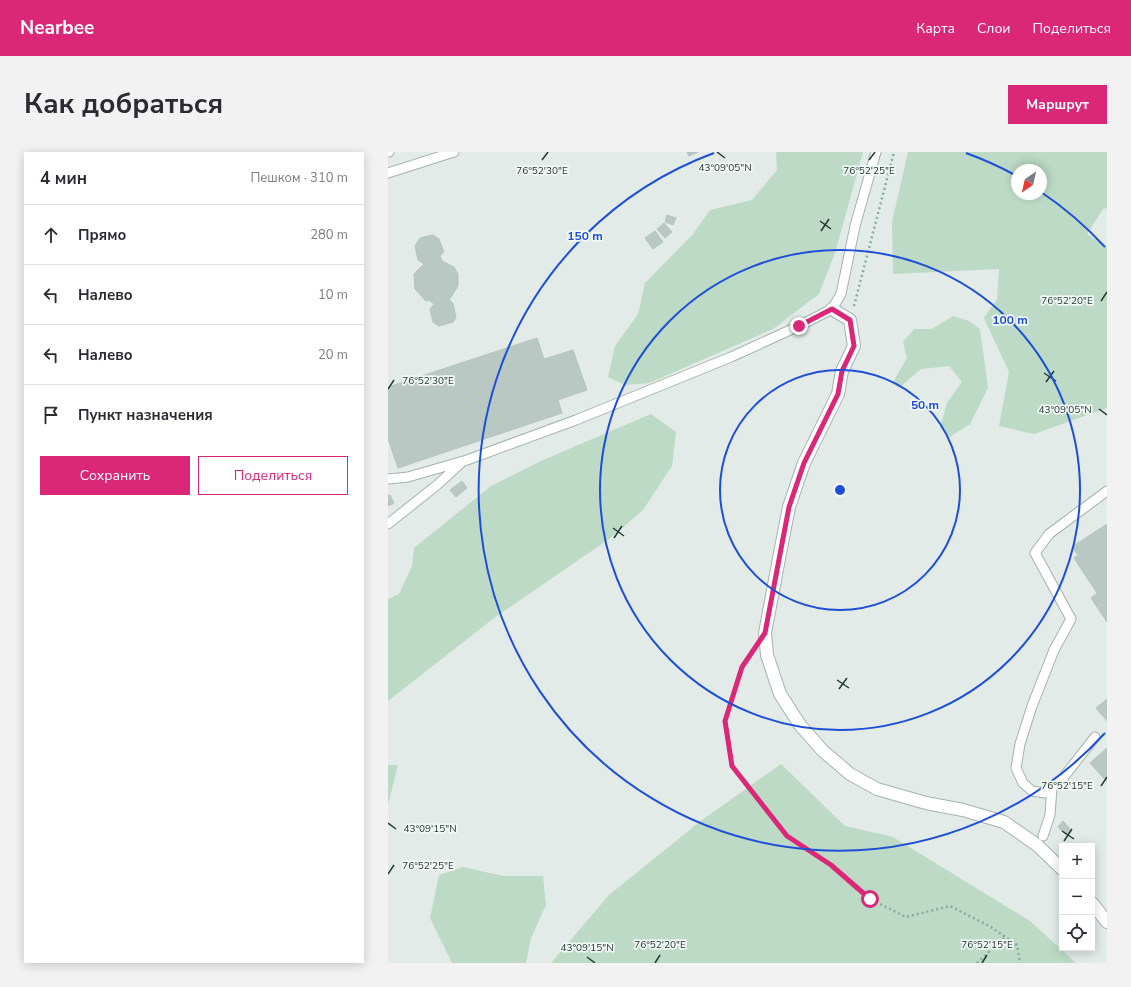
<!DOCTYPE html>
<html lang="ru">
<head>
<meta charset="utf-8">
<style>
	body { margin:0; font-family:"Nunito Sans",sans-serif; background:#f2f2f3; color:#2b2b33 }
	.controls { position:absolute; right:12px; bottom:12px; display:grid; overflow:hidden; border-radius:0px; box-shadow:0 2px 10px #0003 }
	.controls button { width:36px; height:36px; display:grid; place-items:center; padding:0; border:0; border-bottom:1px solid #e1e1e2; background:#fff; color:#2b2b33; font:20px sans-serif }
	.compass { position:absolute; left:623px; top:12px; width:36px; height:36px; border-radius:50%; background:#fff; box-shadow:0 2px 10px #0003; rotate:214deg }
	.stop { position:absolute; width:12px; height:12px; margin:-9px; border:3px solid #db2777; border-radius:50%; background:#fff }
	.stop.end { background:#db2777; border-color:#fff; box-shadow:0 1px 4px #0008 }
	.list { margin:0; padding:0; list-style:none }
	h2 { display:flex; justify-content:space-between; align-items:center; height:52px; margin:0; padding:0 16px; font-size:17px }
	h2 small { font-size:13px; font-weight:400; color:#7c7c81 }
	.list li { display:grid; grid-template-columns:26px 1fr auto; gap:12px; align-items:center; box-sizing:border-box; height:60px; padding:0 16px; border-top:1px solid #e1e1e2 }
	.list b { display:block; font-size:15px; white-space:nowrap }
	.list em { font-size:13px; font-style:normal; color:#7c7c81 }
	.actions { display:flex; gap:8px; padding:12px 16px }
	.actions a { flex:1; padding:9px 0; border:1px solid #db2777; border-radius:0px; text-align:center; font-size:14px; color:#db2777 }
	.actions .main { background:#db2777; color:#fff }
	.icon { flex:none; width:22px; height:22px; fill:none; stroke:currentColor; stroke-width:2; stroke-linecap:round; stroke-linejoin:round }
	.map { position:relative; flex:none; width:719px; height:811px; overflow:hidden; border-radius:0px }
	header { display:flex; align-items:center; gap:24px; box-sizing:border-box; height:56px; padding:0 20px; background:#db2777; color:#fff }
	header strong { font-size:19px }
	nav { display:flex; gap:22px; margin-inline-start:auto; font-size:14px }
	.intro { display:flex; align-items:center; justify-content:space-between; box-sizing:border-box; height:96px; padding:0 24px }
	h1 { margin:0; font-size:28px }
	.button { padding:10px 18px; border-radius:0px; background:#db2777; color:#fff; font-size:14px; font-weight:700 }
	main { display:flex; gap:24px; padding:0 24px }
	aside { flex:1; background:#fff; border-radius:0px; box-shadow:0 2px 10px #0003 }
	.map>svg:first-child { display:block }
	.green { fill:#bcdac5; fill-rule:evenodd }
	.building { fill:#bac8c3; stroke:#b5c4be }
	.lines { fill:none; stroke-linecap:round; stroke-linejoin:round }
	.lane-casing { stroke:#a5b2ae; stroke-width:11 }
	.street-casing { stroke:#a5b2ae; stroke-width:14 }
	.path { stroke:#85aca0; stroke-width:2.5; stroke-dasharray:2 3; stroke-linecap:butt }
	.lane { stroke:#fff; stroke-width:9 }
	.street { stroke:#fff; stroke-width:12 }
	.route { stroke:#db2777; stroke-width:5 }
	.ticks { fill:none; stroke:#233a34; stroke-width:1.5 }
	.ring { fill:none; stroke:#1d4ed8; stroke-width:2 }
	.ticks-label { font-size:10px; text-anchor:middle; fill:#233a34; stroke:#f2f8f5; stroke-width:3.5; stroke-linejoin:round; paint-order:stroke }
	.centre { fill:#1d4ed8; stroke:#f2f8f5; stroke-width:2 }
	.ring-label { font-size:12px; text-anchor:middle; font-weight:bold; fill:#1d4ed8; stroke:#f2f8f5; stroke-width:3.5; stroke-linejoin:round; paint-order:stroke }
</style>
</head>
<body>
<header>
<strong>Nearbee</strong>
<nav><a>Карта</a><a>Слои</a><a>Поделиться</a></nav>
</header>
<div class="intro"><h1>Как добраться</h1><a class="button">Маршрут</a></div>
<main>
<aside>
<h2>4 мин<small>Пешком · 310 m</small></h2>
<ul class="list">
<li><svg class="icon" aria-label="ahead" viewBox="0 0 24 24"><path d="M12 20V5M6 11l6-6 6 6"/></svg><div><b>Прямо</b></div><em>280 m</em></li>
<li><svg class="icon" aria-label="left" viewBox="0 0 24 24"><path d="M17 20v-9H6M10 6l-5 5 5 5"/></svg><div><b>Налево</b></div><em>10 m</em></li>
<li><svg class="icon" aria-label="left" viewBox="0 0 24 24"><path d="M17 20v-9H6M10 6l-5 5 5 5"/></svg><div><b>Налево</b></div><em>20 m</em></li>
<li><svg class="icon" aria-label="arrive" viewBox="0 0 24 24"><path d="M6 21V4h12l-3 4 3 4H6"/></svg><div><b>Пункт назначения</b></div></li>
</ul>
<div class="actions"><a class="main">Сохранить</a><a>Поделиться</a></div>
</aside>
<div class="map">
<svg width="719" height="811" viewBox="0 0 719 811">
	<rect width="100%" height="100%" fill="#e2ebe7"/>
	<path class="green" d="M388 0H475L447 101 431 142 385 177 261 231 237 233 220 225 227 194 250 162 257 131 305 82 322 58 364 48 389 18Z
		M520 0H719V56L715 57 699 82 719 95V256L646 282 611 274 621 220 596 166 609 147 611 117 505 122 504 70ZM629 18H653V42H629Z
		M565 164 581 169 592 177 600 236 582 272 560 286 552 275 559 251 574 230 561 214 533 217 512 235 504 232 519 206 515 190 526 177H544Z
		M263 262 288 280 284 314 255 358 221 387 106 466 0 549V447L11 442 24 414 26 396 103 334 155 308Z
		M393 612 457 674 505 685 642 769 688 811H163L221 743 314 668Z
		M0 613H10L0 653Z
		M75 715 115 724H155L158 753 143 786 138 811H64L42 766 51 723Z"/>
	<path class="building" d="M299 0H310L301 4Z
		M279 63 288 66 285 73 277 70Z
		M276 71 284 80 277 86 269 77Z
		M267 79 275 90 265 97 257 86Z
		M45 83 51 87 56 100 52 104 54 109 66 115 70 122V134L61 148 65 151 68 166 65 170 51 174 45 170 42 157 46 152 41 148 38 149 27 137 26 122 36 112 30 108 27 94 32 86Z
		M149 186 156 207 185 198 199 238 170 248 174 261 10 316 0 287V235Z
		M74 329 79 336 68 345 62 338Z
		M2 343 6 351 0 354V344Z
		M719 372V470L703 446 709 441 686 406 690 403 684 395Z
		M719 547V569L708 556Z
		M719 596V630L702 611Z
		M675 669 683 678 678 683 670 675Z"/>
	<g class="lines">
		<g class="lane-casing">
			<path id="lane" d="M0 0H1
				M0 21 66 0
				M0 327 20 325 79 308 188 268 343 205 411 174 444 157 453 142 467 74 488 0
				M0 372 49 333 73 311
				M707 585 675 626 657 641 644 639 635 631 628 616 632 592 644 554 666 498 683 467 647 401 661 382 719 339
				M655 684 662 663 664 636"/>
		</g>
		<g class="street-casing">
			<path id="street" d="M444 157 462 168 466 194 454 219 450 242 416 311 401 355 393 396 377 481 379 503 392 542 412 573 434 598 462 622 489 637 538 651 575 658 616 670 649 693 674 717
				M704 751 719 770"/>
		</g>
		<path class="path" d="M466 154 506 0
			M364 500 354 515 337 569 344 614 399 684 443 713 482 747 518 765 562 754 603 775 629 793 632 811
			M589 811 617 785"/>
		<use href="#lane" class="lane"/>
		<use href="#street" class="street"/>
	</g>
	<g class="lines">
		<path class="route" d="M411 174 444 157 462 168 466 194 454 219 450 242 416 311 401 355 377 481 354 515 337 569 344 614 399 684 443 713 482 747"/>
	</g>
	<path class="ticks" d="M329 0 337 6M154 8 160 0M481 8 487 0M432 69 443 77M433 79 441 67M713 149 719 140M656 221 668 229M658 230 666 219M0 237 6 228M711 257 719 263M225 376 236 384M226 386 234 374M449 528 461 536M451 537 459 526M713 634 719 625M0 671 8 677M674 679 686 687M676 689 684 677M0 722 6 713M199 805 207 811M267 811 272 803M594 811 599 803"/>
	<g class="ring">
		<circle cx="452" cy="338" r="120"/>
		<circle cx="452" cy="338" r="240"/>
		<path d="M717 581A360 360 0 1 1 326 1M578 1A360 360 0 0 1 627 23M653 40A360 360 0 0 1 717 95"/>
	</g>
	<g class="ticks-label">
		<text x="337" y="19">43°09'05"N</text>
		<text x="154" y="22">76°52'30"E</text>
		<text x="481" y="22">76°52'25"E</text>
		<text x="679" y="152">76°52'20"E</text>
		<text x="40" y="232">76°52'30"E</text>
		<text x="677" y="261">43°09'05"N</text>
		<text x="679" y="637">76°52'15"E</text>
		<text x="42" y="680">43°09'15"N</text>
		<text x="40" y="717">76°52'25"E</text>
		<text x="272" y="796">76°52'20"E</text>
		<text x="599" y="796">76°52'15"E</text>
		<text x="199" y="799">43°09'15"N</text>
	</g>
	<circle cx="452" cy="338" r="6" class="centre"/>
	<g class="ring-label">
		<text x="197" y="88">150 m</text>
		<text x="622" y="172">100 m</text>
		<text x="537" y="257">50 m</text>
	</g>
</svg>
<div class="controls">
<button>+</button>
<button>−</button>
<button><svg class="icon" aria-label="locate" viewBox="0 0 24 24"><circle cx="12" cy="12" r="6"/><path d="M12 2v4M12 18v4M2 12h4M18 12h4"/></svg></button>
</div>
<svg class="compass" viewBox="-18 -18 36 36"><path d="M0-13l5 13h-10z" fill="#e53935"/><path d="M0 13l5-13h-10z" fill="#7c7c81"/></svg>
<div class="stop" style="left:482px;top:747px"></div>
<div class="stop end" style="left:411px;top:174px"></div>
</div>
</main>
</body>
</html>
